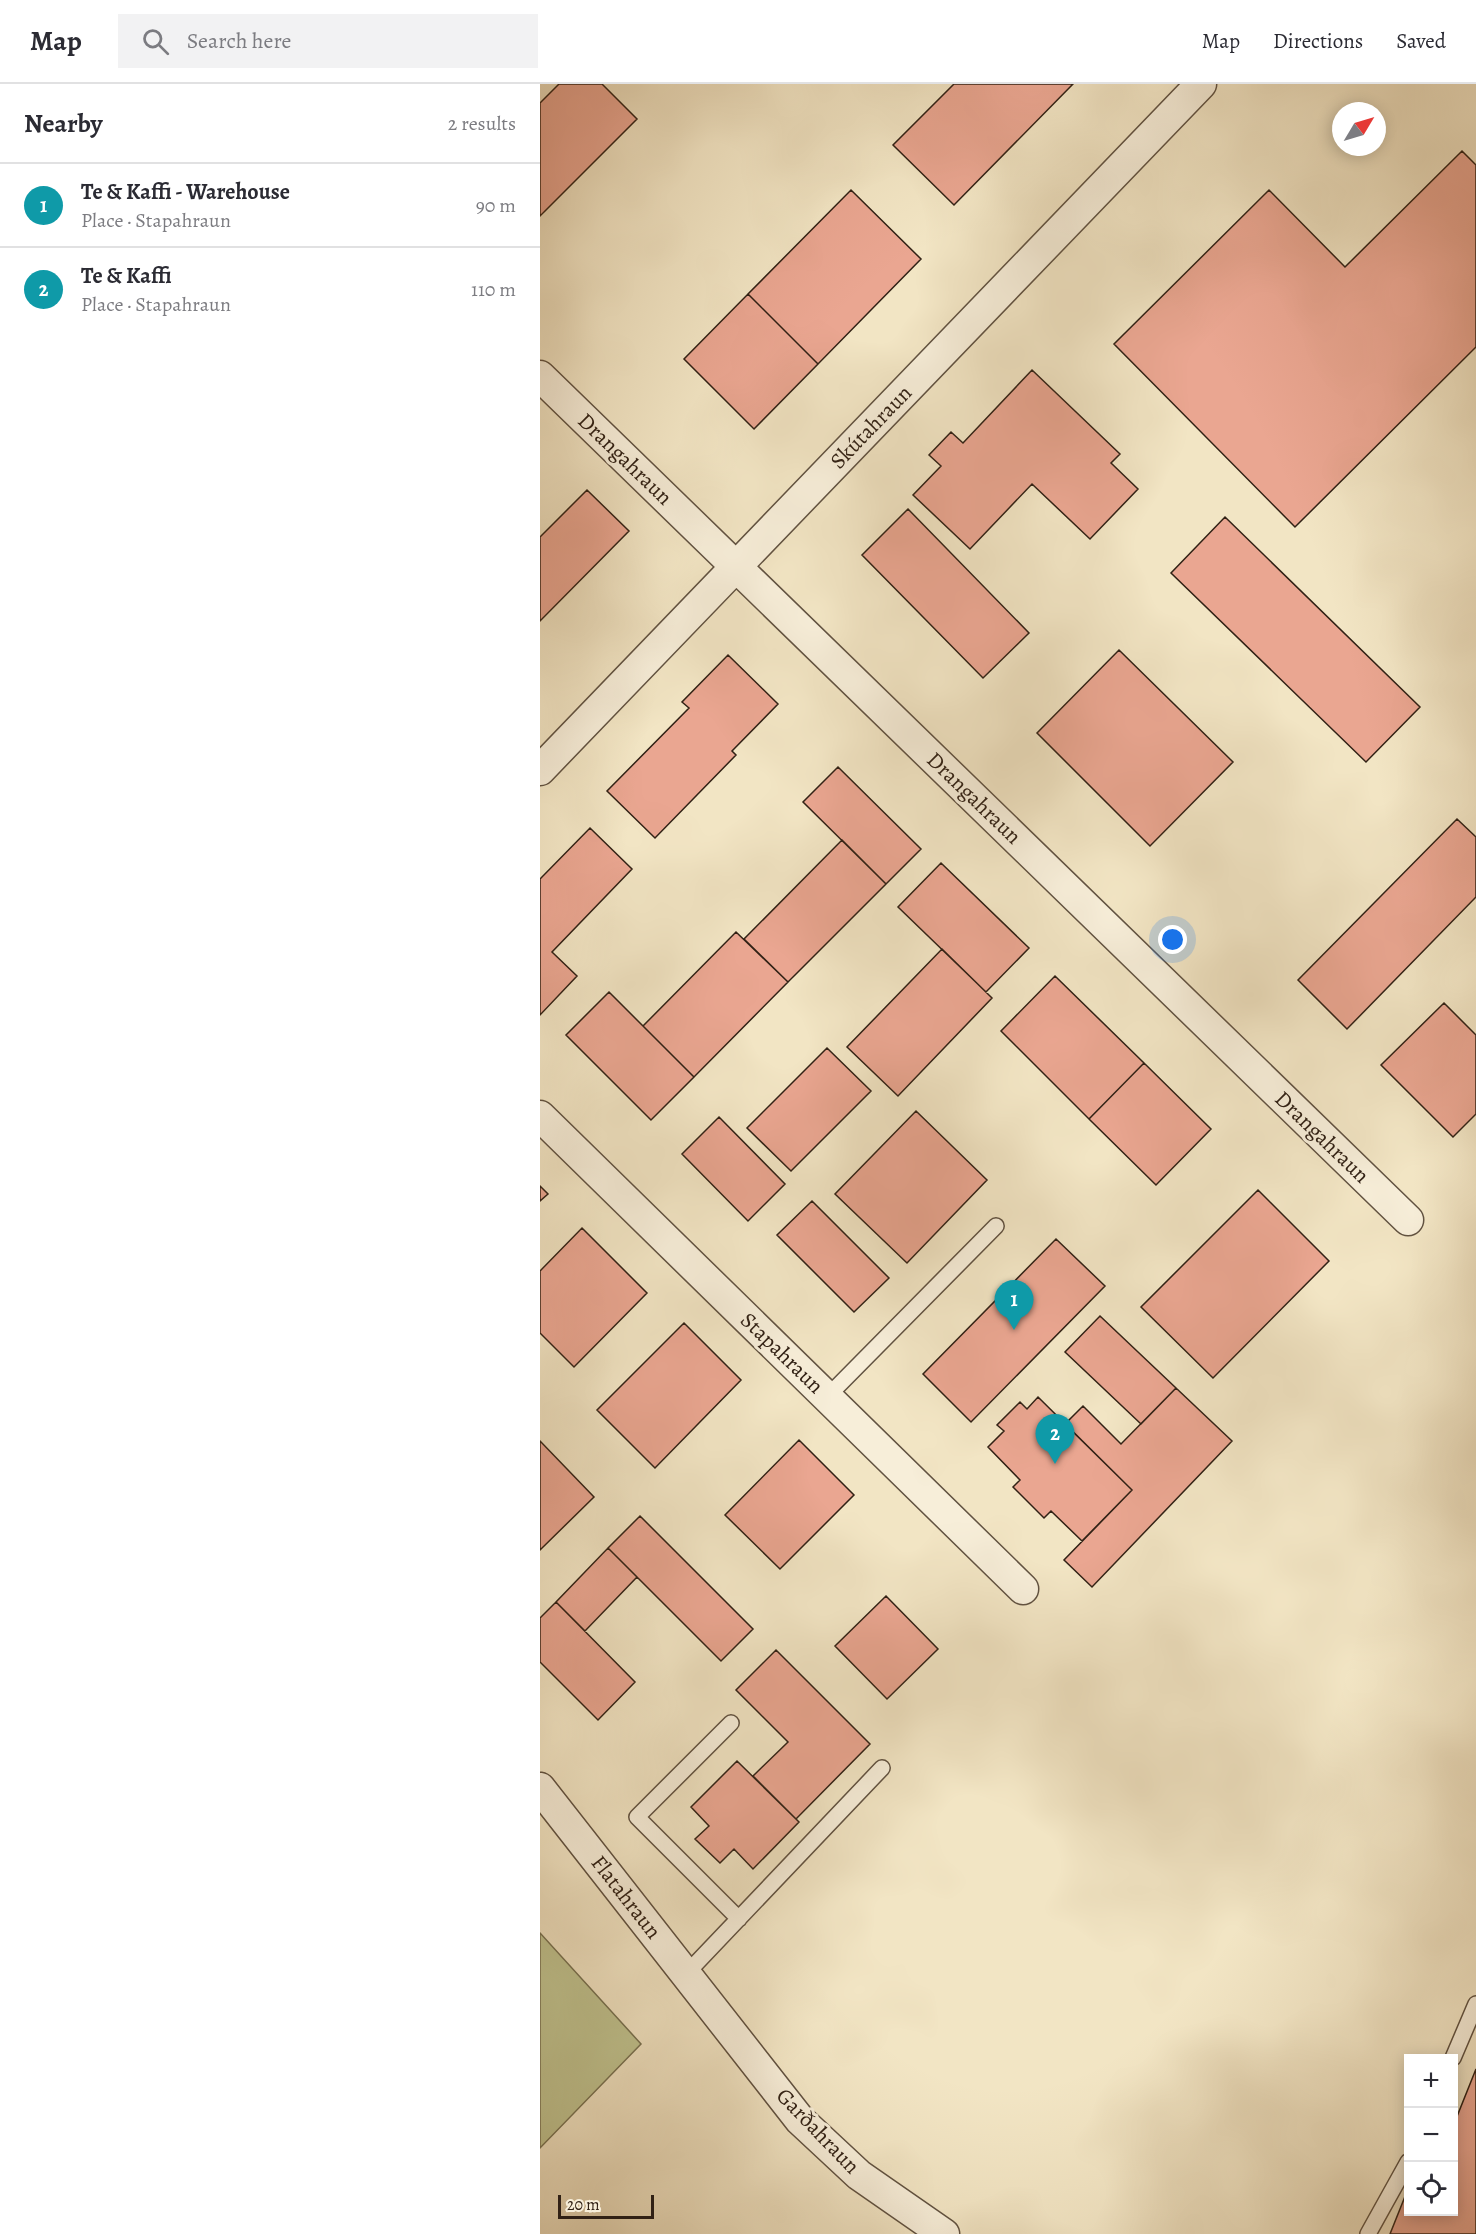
<!DOCTYPE html>
<html lang="en">
<head>
<meta charset="utf-8">
<style>
	body { margin:0; font-family:Alegreya,serif; background:#f2f2f3; color:#2b2b33 }
	.controls { position:absolute; right:18px; bottom:18px; display:grid; overflow:hidden; border-radius:0px; box-shadow:0 3px 15px #0003 }
	.controls button { width:54px; height:54px; display:grid; place-items:center; padding:0; border:0; border-bottom:2px solid #e1e1e2; background:#fff; color:#2b2b33; font:30px sans-serif }
	.compass { position:absolute; left:792px; top:18px; width:54px; height:54px; border-radius:50%; background:#fff; box-shadow:0 3px 15px #0003; rotate:52deg }
	.scale { position:absolute; left:18px; bottom:15px; width:96px; box-sizing:border-box; padding-left:6px; border:3px solid #312115; border-top:0; font-size:16px; line-height:21px; white-space:nowrap; color:#312115; -webkit-text-stroke:4px #f7eed9; paint-order:stroke }
	.you { position:absolute; left:633px; top:856px; width:21px; height:21px; margin:-15px; border:4px solid #fff; border-radius:50%; background:#1a73e8; box-shadow:0 0 0 9px #1a73e833 }
	.badge { display:grid; place-items:center; width:39px; height:39px; border-radius:50%; background:#0f766e; color:#fff; font-size:20px; font-weight:700 }
	.pin { position:absolute; translate:-50% -50px; filter:drop-shadow(0 2px 3px #0008) }
	.pin::after { content:''; position:absolute; top:32px; width:21px; height:18px; background:inherit; clip-path:polygon(0 0,100% 0,50% 100%) }
	.list { margin:0; padding:0; list-style:none }
	h2 { display:flex; justify-content:space-between; align-items:center; height:78px; margin:0; padding:0 24px; font-size:26px }
	h2 small { font-size:20px; font-weight:400; color:#7c7c81 }
	.list li { display:grid; grid-template-columns:39px 1fr auto; gap:18px; align-items:center; box-sizing:border-box; height:84px; padding:0 24px; border-top:2px solid #e1e1e2 }
	.list b { display:block; font-size:22px; white-space:nowrap }
	.list p { margin:0; font-size:20px; white-space:nowrap; color:#7c7c81 }
	.list em { font-size:20px; font-style:normal; color:#7c7c81 }
	.icon { flex:none; width:33px; height:33px; fill:none; stroke:currentColor; stroke-width:2; stroke-linecap:round; stroke-linejoin:round }
	.map { position:relative; flex:none; width:936px; height:2150px; overflow:hidden }
	header { display:flex; align-items:center; gap:36px; box-sizing:border-box; height:84px; padding:0 30px; background:#fff; border-bottom:2px solid #e1e1e2 }
	header strong { font-size:28px }
	nav { display:flex; gap:33px; margin-inline-start:auto; font-size:21px }
	.search { width:420px; height:54px; background:#f2f2f3; display:flex; align-items:center; gap:15px; box-sizing:border-box; padding:0 21px; border-radius:0px; color:#7c7c81; font-size:22px }
	main { display:flex }
	aside { flex:1; background:#fff }
	.map>svg:first-child { display:block }
	.green { fill:#c0c390; stroke:#787252; stroke-width:1.5 }
	.building { fill:#eaa691; stroke:#312115; stroke-width:1.5 }
	.lines { fill:none; stroke-linecap:round; stroke-linejoin:round }
	.service-casing { stroke:#615241; stroke-width:18 }
	.minor-casing { stroke:#615241; stroke-width:33 }
	.service { stroke:#f7eed9; stroke-width:15 }
	.minor { stroke:#f7eed9; stroke-width:30 }
	.labels { text-anchor:middle; dominant-baseline:central; stroke-width:6; stroke-linejoin:round; paint-order:stroke }
	.street-label { font-size:22px; fill:#312115; stroke:#f7eed9 }
</style>
</head>
<body>
<header>
<strong>Map</strong>
<div class="search"><svg class="icon" aria-label="search" viewBox="0 0 24 24"><circle cx="10" cy="10" r="6"/><path d="M15 15l6 6"/></svg>Search here</div>
<nav><a>Map</a><a>Directions</a><a>Saved</a></nav>
</header>
<main>
<aside>
<h2>Nearby<small>2 results</small></h2>
<ul class="list">
<li><span class="badge" style="background:#0f9aa8">1</span><div><b>Te &amp; Kaffi - Warehouse</b><p>Place · Stapahraun</p></div><em>90 m</em></li>
<li><span class="badge" style="background:#0f9aa8">2</span><div><b>Te &amp; Kaffi</b><p>Place · Stapahraun</p></div><em>110 m</em></li>
</ul>
</aside>
<div class="map">
<svg width="936" height="2150" viewBox="0 0 936 2150">
	<rect width="100%" height="100%" fill="#f2e5c4"/>
	<filter id="stains"><feTurbulence type="fractalNoise" baseFrequency=".00333" numOctaves="4"/><feColorMatrix values="0 0 0 0 .2 0 0 0 0 .09 0 0 0 0 .02 0 0 0 .5 -.17"/></filter>
	<radialGradient id="worn" r=".72"><stop offset=".6" stop-color="#630" stop-opacity="0"/><stop offset="1" stop-color="#630" stop-opacity=".3"/></radialGradient>
	<path class="green" d="M0 1849 101 1960 0 2064Z"/>
	<path class="building" d="M19 0H62L97 35 0 132V19Z
		M414 0H533L414 121 353 61Z
		M922 67 936 81V263L755 443 574 260 729 106 805 183Z
		M311 106 381 175 278 280 208 210Z
		M208 210 278 280 214 345 144 275Z
		M492 286 580 370 571 379 598 405 550 455 492 400 430 465 373 411 401 382 389 371 411 348 423 359Z
		M47 406 89 447 0 537V453Z
		M368 425 489 549 443 594 322 471Z
		M685 433 880 623 826 678 631 489Z
		M579 566 693 678 610 762 497 649Z
		M188 571 238 620 192 667 196 671 115 754 67 707 149 624 142 618Z
		M298 683 381 765 346 800 263 718Z
		M917 735 936 753V813L807 945 758 896Z
		M50 744 92 785 12 868 37 892 0 931V795Z
		M302 756 346 800 248 898 204 855Z
		M401 779 489 864 446 908 358 823Z
		M196 848 248 898 154 993 103 942Z
		M402 865 452 914 358 1012 307 963Z
		M515 892 604 979 549 1035 461 947Z
		M69 908 154 993 111 1036 26 951Z
		M904 919 936 951V1030L913 1053 841 981Z
		M287 964 331 1007 251 1087 207 1044Z
		M604 979 671 1045 616 1101 549 1035Z
		M376 1027 447 1096 367 1179 295 1110Z
		M179 1033 245 1100 208 1137 142 1070Z
		M0 1102 8 1110 0 1117Z
		M718 1106 789 1177 673 1294 601 1223Z
		M272 1117 349 1194 314 1228 237 1151Z
		M42 1144 107 1209 34 1283 0 1249V1187Z
		M516 1155 565 1202 431 1338 383 1290Z
		M560 1232 636 1304 601 1340 525 1268Z
		M144 1239 201 1296 115 1384 57 1326Z
		M636 1304 692 1357 552 1503 524 1476 592 1406 525 1340 543 1322 581 1360Z
		M498 1313 592 1406 542 1457 511 1427 504 1434 473 1403 480 1396 448 1363 464 1347 457 1341 480 1318 487 1325Z
		M259 1356 314 1411 240 1485 185 1431Z
		M0 1357 54 1413 0 1466Z
		M100 1432 213 1545 181 1577 68 1464Z
		M68 1464 97 1493 45 1547 16 1518Z
		M346 1512 398 1565 347 1615 295 1562Z
		M16 1518 95 1598 58 1636 0 1578V1534Z
		M236 1566 330 1660 256 1735 213 1692 248 1658 196 1606Z
		M197 1677 259 1738 213 1785 194 1765 180 1779 155 1755 169 1742 151 1723Z
		M936 1985V2150H850L868 2105V2128H914V2040Z"/>
	<g class="lines">
		<g class="service-casing">
			<path id="service" d="M287 1313 456 1142
				M191 1639 97 1733 199 1835
				M146 1890 342 1684
				M913 1974 936 1920
				M828 2150 868 2078"/>
		</g>
		<g class="minor-casing">
			<path id="minor" d="M0 292 868 1136
				M0 686 661 0
				M0 1032 483 1505
				M0 1704 260 2036 319 2091 404 2150"/>
		</g>
		<use href="#service" class="service"/>
		<use href="#minor" class="minor"/>
	</g>
	<g class="labels">
		<g class="street-label">
			<text transform="translate(331 343) rotate(-46)">Skútahraun</text>
			<text transform="translate(85 375) rotate(44)">Drangahraun</text>
			<text transform="translate(434 714) rotate(44)">Drangahraun</text>
			<text transform="translate(782 1053) rotate(44)">Drangahraun</text>
			<text transform="translate(242 1269) rotate(44)">Stapahraun</text>
			<text transform="translate(86 1813) rotate(52)">Flatahraun</text>
			<text transform="translate(278 2047) rotate(46)">Garðahraun</text>
		</g>
	</g>
	<rect width="100%" height="100%" filter="url(#stains)"/>
	<rect width="100%" height="100%" fill="url(#worn)"/>
</svg>
<div class="controls">
<button>+</button>
<button>−</button>
<button><svg class="icon" aria-label="locate" viewBox="0 0 24 24"><circle cx="12" cy="12" r="6"/><path d="M12 2v4M12 18v4M2 12h4M18 12h4"/></svg></button>
</div>
<svg class="compass" viewBox="-18 -18 36 36"><path d="M0-13l5 13h-10z" fill="#e53935"/><path d="M0 13l5-13h-10z" fill="#7c7c81"/></svg>
<div class="scale">20 m</div>
<div class="you"></div>
<div class="pin badge" style="left:474px;top:1246px;background:#0f9aa8">1</div>
<div class="pin badge" style="left:515px;top:1380px;background:#0f9aa8">2</div>
</div>
</main>
</body>
</html>
